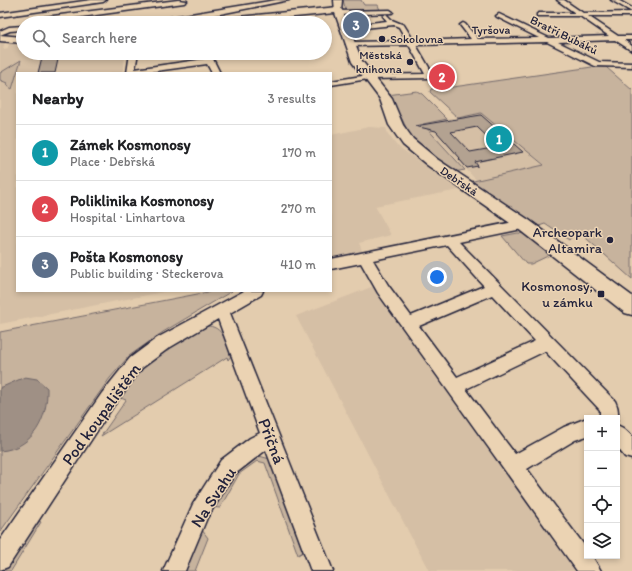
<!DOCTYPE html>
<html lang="en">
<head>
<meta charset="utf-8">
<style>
	body { margin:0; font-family:Itim,sans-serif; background:#f6f6f6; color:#202124 }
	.controls { position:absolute; right:12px; bottom:12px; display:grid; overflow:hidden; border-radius:0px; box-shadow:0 2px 6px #0003 }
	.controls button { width:36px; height:36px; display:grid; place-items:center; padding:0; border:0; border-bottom:1px solid #e0e0e0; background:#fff; color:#202124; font:20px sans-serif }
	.you { position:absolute; left:437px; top:277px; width:14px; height:14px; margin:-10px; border:3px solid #fff; border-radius:50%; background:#1a73e8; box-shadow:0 0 0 6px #1a73e833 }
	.badge { display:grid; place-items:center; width:26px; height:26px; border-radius:50%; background:#0f766e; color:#fff; font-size:13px; font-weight:700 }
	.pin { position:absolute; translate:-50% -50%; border:2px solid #fff; box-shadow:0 1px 4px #0006 }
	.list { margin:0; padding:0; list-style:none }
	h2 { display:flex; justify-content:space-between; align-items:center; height:52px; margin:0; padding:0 16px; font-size:17px }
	h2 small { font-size:13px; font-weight:400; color:#757577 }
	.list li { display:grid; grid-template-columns:26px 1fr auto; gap:12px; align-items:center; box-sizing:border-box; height:56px; padding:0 16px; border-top:1px solid #e0e0e0 }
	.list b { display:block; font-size:15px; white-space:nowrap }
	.list p { margin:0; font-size:13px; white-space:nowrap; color:#757577 }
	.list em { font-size:13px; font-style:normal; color:#757577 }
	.icon { flex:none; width:22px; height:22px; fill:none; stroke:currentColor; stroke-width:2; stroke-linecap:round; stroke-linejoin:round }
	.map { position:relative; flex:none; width:632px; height:571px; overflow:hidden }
	.search { position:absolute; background:#fff; box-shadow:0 2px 6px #0003; left:16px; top:16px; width:316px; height:44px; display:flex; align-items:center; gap:10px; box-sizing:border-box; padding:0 14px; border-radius:22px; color:#757577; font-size:15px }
	.panel { position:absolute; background:#fff; box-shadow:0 2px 6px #0003; left:16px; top:72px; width:316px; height:220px; border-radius:0px }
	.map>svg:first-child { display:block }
	.built { fill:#d5bfa5 }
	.green { fill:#c7b39d; stroke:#746a6c }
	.water { fill:#9f9085; stroke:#6d6467 }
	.building { fill:#b3a291; stroke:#22223b; fill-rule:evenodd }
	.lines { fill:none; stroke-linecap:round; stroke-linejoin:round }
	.minor-casing { stroke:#22223b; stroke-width:3 }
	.tertiary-casing { stroke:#22223b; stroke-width:3 }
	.secondary-casing { stroke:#22223b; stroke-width:3 }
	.minor { fill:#ebd3b3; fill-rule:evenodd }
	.tertiary { fill:#ebd3b3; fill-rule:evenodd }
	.secondary { fill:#ebd3b3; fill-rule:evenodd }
	.poi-dot { fill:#22223b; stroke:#ebd3b3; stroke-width:1.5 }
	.labels { text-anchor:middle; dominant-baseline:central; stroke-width:3; stroke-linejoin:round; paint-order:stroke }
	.far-street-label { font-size:12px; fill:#22223b; stroke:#ebd3b3 }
	.far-poi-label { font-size:12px; fill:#22223b; stroke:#ebd3b3; text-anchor:start }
	.poi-label { font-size:14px; fill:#22223b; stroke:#ebd3b3; text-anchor:end }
	.near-street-label { font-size:17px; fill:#22223b; stroke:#ebd3b3 }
</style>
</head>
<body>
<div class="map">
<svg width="632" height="571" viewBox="0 0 632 571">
	<rect width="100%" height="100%" fill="#e3ccae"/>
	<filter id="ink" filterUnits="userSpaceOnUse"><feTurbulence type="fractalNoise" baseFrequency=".025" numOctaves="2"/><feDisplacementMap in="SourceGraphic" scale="8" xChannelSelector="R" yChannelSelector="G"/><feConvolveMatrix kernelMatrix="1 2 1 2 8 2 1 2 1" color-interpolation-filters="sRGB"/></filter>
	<g filter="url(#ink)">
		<path class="built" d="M0 42H5L3 49 8 48 9 42 23 44V53H126L122 73H17V291H168L0 324Z
			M481 113 544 166 477 181 423 123Z
			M369 127 386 128 388 134 396 145 459 190 375 206 391 235 359 243 363 253 331 259V135Z
			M374 286 580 571H429L296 316Z"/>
		<path class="green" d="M343 0H361L364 5H378L380 10 346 11Z
			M21 60 12 89 6 85 7 83 0 80V73Z
			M592 67H606L632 90V279L577 230 569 240 545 224 539 226 469 182 544 165 481 113 458 118 430 92 431 89 453 87Z
			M417 91 422 94 447 119 423 124 465 170 454 172 412 140 401 117 387 95Z
			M518 233 525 234 552 254 531 264H526L502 236Z
			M213 291H232L163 332 129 356 110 378 0 532V332Z
			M209 326C224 328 226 343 231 356L228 360 227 357 101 436 126 400 118 397 148 361 203 327Z
			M259 456 270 459 303 552 298 555 265 463 257 461 239 474 220 508 209 507 234 470Z
			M37 520 41 522 11 571H2L34 521Z
			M202 530 208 538 195 571H179L186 558 190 559 199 535Z"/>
		<path class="water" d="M25 377 37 379 47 388C48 418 34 448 0 451V388Z"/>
		<path class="building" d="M59 55 55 73H38L42 57Z
			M434 72H443L449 81H438Z
			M481 115 523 152 475 162 478 166 467 168 459 159 460 158 436 131 415 126ZM477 127 498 147 470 152 451 132Z"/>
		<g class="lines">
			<g class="minor-casing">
				<path id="minor" d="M91 0H106L103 2 0 17V13Z
					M178 0 187 1 184 3 37 23 45 17Z
					M276 0H289L220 14 161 23H145L148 21Z
					M557 0H564L583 13 632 12V16H588L618 36H632V40H624L632 46V51L615 40 558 42 599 62 632 63V67L595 66 547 42 416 45 434 76 433 78 368 79 331 85V81L368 75 425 74 409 45 350 46 346 44 350 42 407 41 399 27 394 25 344 30 341 28 344 26 387 21 383 16 386 14 392 20 404 25 414 41 471 39 460 25 463 23 465 24 478 39 539 38 497 17 496 16 499 14 549 38 609 36 580 16H537V14L539 13H575Z
					M611 0H618L632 8V12Z
					M390 10 393 12 392 13 339 15 336 13 339 11Z
					M23 26V30L10 31 0 35V31L9 27Z
					M130 53H138L135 69 205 59 202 53H210L220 73H212L207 64 141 73H127Z
					M523 220 527 221 529 224 527 227 522 229 459 242 615 401C618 407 619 414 617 420V418H600V410L545 351 466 389 515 454 564 427 587 418V436L575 440 527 469 587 549V556H592L601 571H577L378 293 361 263 331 269V259ZM447 245 484 286 411 316 388 285 373 260ZM492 295 535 341 457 377 419 326Z
					M244 291H263L261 295 230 313 333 571H311L266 450 235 474 207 518 185 571H163L193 504 221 460 250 438 260 433 218 319 169 348 142 368 114 405 8 567 0 570V540L102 393 130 358 157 338Z
					M617 425 623 428 632 436V459L625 457 617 447Z"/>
			</g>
			<g class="tertiary-casing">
				<path id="tertiary" d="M334 0H342L341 12H335Z"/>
			</g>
			<g class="secondary-casing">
				<path id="secondary" d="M338 7 342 10 362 61 392 99 403 125 413 139 437 159 529 220 632 296V315L625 313 517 228 427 165 403 145 389 125 380 99 352 62 335 13 235 23H202L207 20Z
					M0 35 23 37V43L0 41Z"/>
			</g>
			<use href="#minor" class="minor"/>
			<use href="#tertiary" class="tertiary"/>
			<use href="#secondary" class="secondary"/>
		</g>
	</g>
	<g class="poi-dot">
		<circle cx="382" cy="39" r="4"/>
		<circle cx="410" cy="62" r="4"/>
		<circle cx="610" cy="240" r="4"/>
		<rect x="597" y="290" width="8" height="8" rx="2"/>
	</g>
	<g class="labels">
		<g class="far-street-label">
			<text transform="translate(491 30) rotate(-1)">Tyršova</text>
			<text transform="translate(564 35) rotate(26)">Bratří Bubáků</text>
			<text transform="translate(459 181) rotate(34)">Debřská</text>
		</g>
		<g class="far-poi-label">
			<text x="390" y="39">Sokolovna</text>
			<text x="402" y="55" text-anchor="end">Městská<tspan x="402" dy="14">knihovna</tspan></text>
		</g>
		<g class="poi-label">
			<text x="602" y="232">Archeopark<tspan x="602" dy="16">Altamira</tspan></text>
			<text x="593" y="286">Kosmonosy,<tspan x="593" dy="16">u zámku</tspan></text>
		</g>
		<g class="near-street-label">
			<text transform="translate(101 414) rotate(-54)">Pod koupalištěm</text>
			<text transform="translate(272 441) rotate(69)">Příčná</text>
			<text transform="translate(213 497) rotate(-57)">Na Svahu</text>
		</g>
	</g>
</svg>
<div class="controls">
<button>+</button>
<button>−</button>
<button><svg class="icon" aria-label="locate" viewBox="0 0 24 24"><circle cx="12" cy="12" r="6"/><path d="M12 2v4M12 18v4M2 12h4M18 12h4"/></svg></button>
<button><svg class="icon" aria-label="layers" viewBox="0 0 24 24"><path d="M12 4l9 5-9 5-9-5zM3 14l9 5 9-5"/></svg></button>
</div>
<div class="you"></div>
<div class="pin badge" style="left:499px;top:139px;background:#0f9aa8">1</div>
<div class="pin badge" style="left:442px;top:77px;background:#e0444e">2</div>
<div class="pin badge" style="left:356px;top:25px;background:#5c6f8a">3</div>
<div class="search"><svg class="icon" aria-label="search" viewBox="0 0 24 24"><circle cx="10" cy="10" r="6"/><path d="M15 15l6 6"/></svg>Search here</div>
<section class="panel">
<h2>Nearby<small>3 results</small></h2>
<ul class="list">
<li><span class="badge" style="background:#0f9aa8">1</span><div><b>Zámek Kosmonosy</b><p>Place · Debřská</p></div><em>170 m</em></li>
<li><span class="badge" style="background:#e0444e">2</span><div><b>Poliklinika Kosmonosy</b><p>Hospital · Linhartova</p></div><em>270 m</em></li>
<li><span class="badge" style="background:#5c6f8a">3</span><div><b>Pošta Kosmonosy</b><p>Public building · Steckerova</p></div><em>410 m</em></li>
</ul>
</section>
</div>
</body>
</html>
